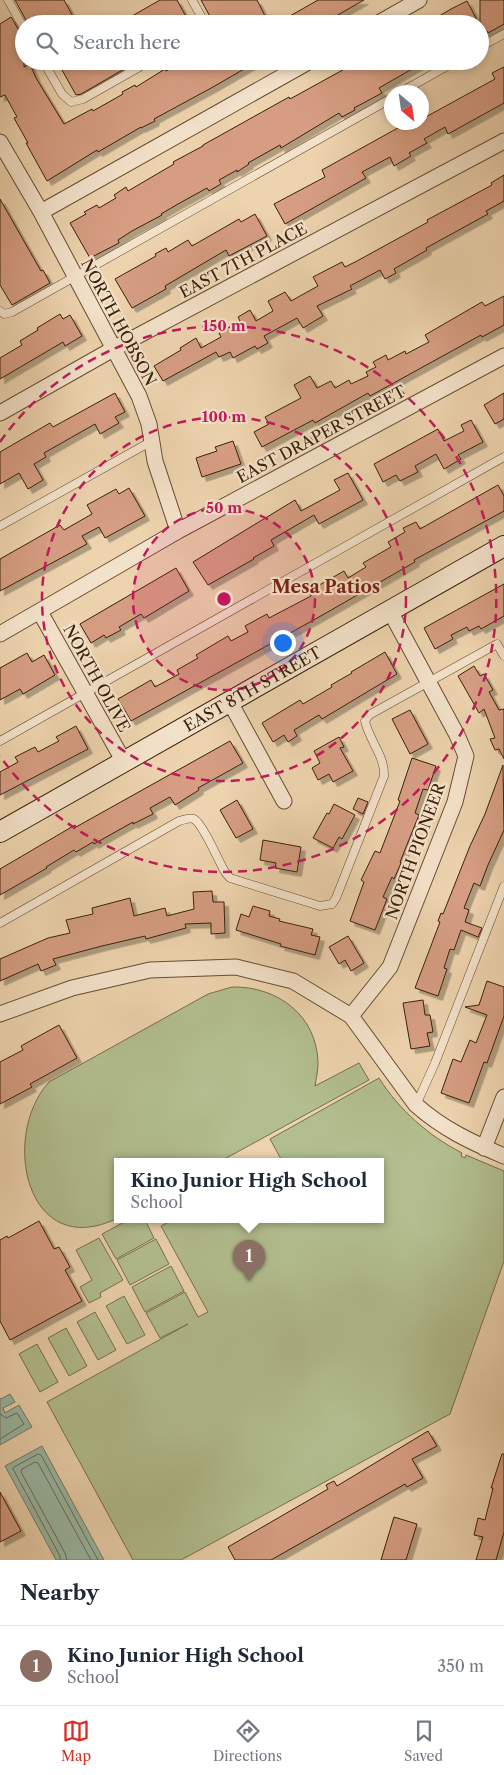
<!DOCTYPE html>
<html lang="en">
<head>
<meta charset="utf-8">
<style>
	body { margin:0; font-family:"Libre Caslon Text",serif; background:#f6f6f7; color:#1f2937 }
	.compass { position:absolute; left:384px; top:85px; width:45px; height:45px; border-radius:50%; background:#fff; box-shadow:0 2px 8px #0003; rotate:151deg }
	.you { position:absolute; left:282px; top:642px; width:18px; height:18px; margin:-12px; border:4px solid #fff; border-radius:50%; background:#1a73e8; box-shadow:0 0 0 8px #1a73e833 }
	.badge { display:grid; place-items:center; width:32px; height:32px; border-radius:50%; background:#d93025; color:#fff; font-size:16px; font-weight:700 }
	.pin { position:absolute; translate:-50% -41px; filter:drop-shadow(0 1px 2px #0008) }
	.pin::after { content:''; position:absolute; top:26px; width:18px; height:15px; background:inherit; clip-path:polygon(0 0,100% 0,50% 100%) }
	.popup { position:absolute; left:114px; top:1158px; width:270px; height:65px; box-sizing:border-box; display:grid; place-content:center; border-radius:0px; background:#fff; filter:drop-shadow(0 1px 4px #0005); font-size:16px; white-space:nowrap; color:#747a83 }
	.popup b { font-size:19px; color:#1f2937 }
	.popup::after { content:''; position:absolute; left:50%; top:100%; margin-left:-10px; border:10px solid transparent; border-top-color:#fff }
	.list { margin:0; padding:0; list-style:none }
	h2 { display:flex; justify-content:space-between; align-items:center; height:65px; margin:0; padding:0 20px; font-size:21px }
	h2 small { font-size:16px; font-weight:400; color:#747a83 }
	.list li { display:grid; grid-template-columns:32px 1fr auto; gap:15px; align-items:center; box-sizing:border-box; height:80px; padding:0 20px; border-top:1px solid #e0e1e3 }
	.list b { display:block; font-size:19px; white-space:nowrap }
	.list p { margin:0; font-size:16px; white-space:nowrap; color:#747a83 }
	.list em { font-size:16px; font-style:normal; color:#747a83 }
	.icon { flex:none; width:28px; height:28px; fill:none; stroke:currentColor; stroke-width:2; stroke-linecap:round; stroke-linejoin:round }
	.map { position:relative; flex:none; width:504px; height:1560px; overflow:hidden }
	.search { position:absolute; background:#fff; box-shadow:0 2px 8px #0003; left:15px; right:15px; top:15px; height:55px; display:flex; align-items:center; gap:12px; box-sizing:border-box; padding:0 18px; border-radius:28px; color:#747a83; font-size:19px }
	.sheet { height:145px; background:#fff }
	nav { display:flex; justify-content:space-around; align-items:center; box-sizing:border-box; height:70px; border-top:1px solid #e0e1e3; background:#fff; font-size:14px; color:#747a83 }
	nav a { display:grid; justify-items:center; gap:2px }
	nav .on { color:#d93025 }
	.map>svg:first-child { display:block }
	.green { fill:#b2be8f; stroke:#766f4c }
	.water { fill:#9ab9a6; stroke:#747c67 }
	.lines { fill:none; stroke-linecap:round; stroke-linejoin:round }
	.shore { stroke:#6a6c57; stroke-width:1 }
	.building { fill:#d69d82; stroke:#3a2008; filter:url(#shadow) }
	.lane-casing { stroke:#674d32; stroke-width:9 }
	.street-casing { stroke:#674d32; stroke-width:17 }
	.secondary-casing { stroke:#3a2008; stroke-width:22 }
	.lane { stroke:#f3e2ca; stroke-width:8 }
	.street { stroke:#f3e2ca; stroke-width:15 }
	.secondary { stroke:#f3e2ca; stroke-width:20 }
	.ring { fill:none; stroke:#c2185b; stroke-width:2.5; stroke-dasharray:9 6 }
	.labels { text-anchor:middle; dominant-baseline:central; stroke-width:4.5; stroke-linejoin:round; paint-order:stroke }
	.street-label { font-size:16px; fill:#3a2008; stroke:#f3e2ca }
	.neighbourhood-label { font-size:18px; font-weight:bold; fill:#7a1f14; stroke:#f3e2ca }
	.centre { fill:#c2185b; stroke:#f3e2ca; stroke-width:2.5 }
	.ring-label { font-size:15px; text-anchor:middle; font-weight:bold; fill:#c2185b; stroke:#f3e2ca; stroke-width:4.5; stroke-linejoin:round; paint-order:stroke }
</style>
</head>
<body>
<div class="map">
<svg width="504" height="1560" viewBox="0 0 504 1560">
	<defs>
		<filter id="shadow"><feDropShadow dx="4.5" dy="4.5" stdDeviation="0" flood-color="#0004"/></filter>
	</defs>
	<rect width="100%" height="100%" fill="#edd3ae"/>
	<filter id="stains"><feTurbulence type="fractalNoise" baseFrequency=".004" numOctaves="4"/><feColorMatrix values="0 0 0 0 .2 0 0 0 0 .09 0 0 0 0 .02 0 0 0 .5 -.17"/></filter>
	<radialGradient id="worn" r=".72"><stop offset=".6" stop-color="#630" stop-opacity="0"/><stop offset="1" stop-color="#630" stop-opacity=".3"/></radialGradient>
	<path class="green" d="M232 987C277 986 317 1015 318 1063 318 1071 316 1079 315 1086L359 1063 369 1080 219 1162H118V1218C26 1263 0 1136 49 1082L208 994Z
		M379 1078C399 1110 429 1136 462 1153L461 1156 465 1158 466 1155 504 1171V1261L450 1414 181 1560H133L47 1402 188 1324 160 1338 146 1313 185 1292 198 1317 208 1312 161 1226 173 1220H380V1162H276L281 1159 270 1139Z
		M128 1220H145L154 1238 116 1259 102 1234Z
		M99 1238 123 1280 100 1293 101 1297 89 1303 80 1287 92 1280 76 1250Z
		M156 1239 169 1264 130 1285 117 1260Z
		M171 1266 184 1291 145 1312 132 1287Z
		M124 1296 145 1335 127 1344 106 1306Z
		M95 1312 116 1350 98 1360 77 1322Z
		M66 1328 87 1366 69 1376 48 1338Z
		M37 1344 58 1382 40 1392 19 1354Z"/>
	<path class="water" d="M10 1394 15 1402 3 1408 5 1413 19 1405 32 1427 0 1445V1398L1 1399Z
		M42 1446 104 1560H56L5 1466Z"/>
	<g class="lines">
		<path class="shore" d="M0 1414 6 1418 17 1413 24 1424 0 1439
			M60 1560V1556L13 1469 14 1467 38 1454 41 1455 98 1560
			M67 1560 65 1553 21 1472 22 1469 35 1462 38 1463 91 1560"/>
	</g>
	<path class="building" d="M15 0H64L77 24H28Z
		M160 0H177L190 24H118Z
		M201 0H257L265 16 252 24H214Z
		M318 0H364L322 24H276Z
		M480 0H504V24L488 33 487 31 480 35Z
		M467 1 479 24H426L451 9Z
		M11 17 24 39V67L30 64 36 78 64 124 92 109 93 111 123 94 122 92 135 85 136 87 165 69 166 71 185 61H258L213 87 154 119 155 121 141 128V127L98 152 97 150 47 181 26 143H28L14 118 17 117 5 95 0 97V24Z
		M57 61H138L81 94 76 95Z
		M359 61H426L379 88 382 93 354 108 355 110 342 117 339 113 281 148 280 145 248 163 249 164 237 172V170L219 180 221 184 209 191 207 188 178 204 161 214 162 215 132 231 118 240 119 243 90 258 70 223 86 214 84 212 97 205 99 208 116 198 114 195 126 187 128 191 174 164 173 162 203 146V145L289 97 290 99Z
		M504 67V103L448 134 445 127 424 139 427 143 409 153 411 156 394 166 390 157 362 172 366 178 285 224 274 204 325 177 322 170 405 124 407 127 415 122H422V119L495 79 492 73Z
		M504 175V201L486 211 488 214 426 248 427 250 394 269 396 273 385 279 380 270 350 286 352 289 317 306 323 316 303 328 297 318 264 336 268 343 257 349 255 346 233 358 230 352 219 357 216 352 163 381 154 366 181 350 180 348 196 338 201 348 221 337 219 333 240 321 238 317 250 310 256 321 273 311 268 301 285 292 291 301 318 286 313 277 342 262 345 267 357 261 428 222 427 220 492 185 491 183Z
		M0 199 41 271 43 270 50 283 12 305 0 285Z
		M255 214 267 236 229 256 226 250 165 286 166 289 132 308 115 279 156 256 155 254 166 248 168 252 188 240 192 246 239 219 241 222Z
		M504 296V325L482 337 481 335 370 396 368 393 315 423 313 420 262 447 254 432 269 424 265 417 301 398 294 385 310 376 317 388 331 381 335 388 349 380 351 384 368 376 366 372 376 367 373 362 386 355 388 360 405 351 406 354 429 342 425 335 482 302 485 306Z
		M60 314 63 319 70 315 82 336 65 346 63 342 0 379V358L22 345 20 341 38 330 37 328Z
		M115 393 125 412 115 417 119 423 100 434 95 424 44 453 46 457 34 464 43 480 28 489 19 473 0 484V452L50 423 53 427Z
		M504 393V419L495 424 484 405Z
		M471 420 483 442 458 455 461 459 444 469 436 454 415 466 418 472 400 481 396 475 383 482 374 464 438 429 444 441 464 431 461 425Z
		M233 441 241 464 202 477 196 458 217 451 215 447Z
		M348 473 363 500 319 524 314 515 271 540 274 546 253 558 254 559 208 585 193 562 295 500 301 511 340 490 334 480Z
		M498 485 504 496V511L414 560 415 562 319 617 131 721 118 699 151 680 155 687 179 674 177 670 198 658 196 655 228 636 231 641 248 632 245 626 267 614 269 618 311 596 309 591 344 571 348 578 366 567 363 563 391 547 388 542 405 532 403 528 416 522 420 529Z
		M129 488 145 516 105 538 99 527 82 536 87 544 0 591V559L60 525 64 530 92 514 87 505 116 489 119 494Z
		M176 568 189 591 144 618 141 614 119 627 121 630 106 638 104 635 91 643 80 624Z
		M504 584V616L481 629 479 626 469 631 467 627 451 635 453 639 435 649 424 628Z
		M385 652 397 674 322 719 319 715 294 730 297 736 288 742 284 735 273 742 262 723 300 700 303 704 332 687 331 685 352 673 351 672Z
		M27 653 32 662 44 655 55 675 23 694 20 689 0 700V668Z
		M474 666 480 676 484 674 493 690 489 692 499 710 504 709V759L499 749 495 750 490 739 495 738 484 709 479 713 458 676Z
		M410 710 428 744 410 754 392 719Z
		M76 726 88 749 0 795V772L18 762 15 757 35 747 38 752 59 741 56 737Z
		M339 737 344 747 340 748 353 771 333 782 329 774 318 780 312 768 320 763 314 751Z
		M230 741 243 763 198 788 199 790 175 805 170 797 150 808 153 814 133 824V822L94 844 93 842 76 852 74 850 46 867 47 868 0 895V869L75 825 76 827Z
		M412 758 436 766 428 790 423 789 415 813 419 815 400 862 401 863 394 879 392 877 383 897 387 899 375 930 350 921 364 882 361 880 375 851 380 853 400 801 398 800Z
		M503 765 504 830 488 865 480 886 474 883 464 908 469 910 465 922 482 928 478 937 461 930 454 950 450 949 444 968 447 969 438 996 415 988 440 922 438 921 441 913 443 914 470 846 485 814Z
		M358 798 368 802 363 814 353 809Z
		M237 800 253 829 236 838 220 810Z
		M334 804 355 815 342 839 339 837 333 848 313 838 327 813 329 814Z
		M263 840 301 847 297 872 275 868 276 863 260 860Z
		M212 891 213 902H224L225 933 211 934V923L185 924 186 928 146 939 145 936 102 946 53 959 56 965 41 971 38 964 0 981V959L48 938 70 933 66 920 93 914 92 908 130 898 134 916 165 908 167 916 194 909 193 892Z
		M253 906 270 911 269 916 280 919 279 921 313 929 311 935 320 937 315 955 280 946 281 944 236 930 241 914 249 917Z
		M348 936 364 963 351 971 345 960 339 964 329 947Z
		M487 981 504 987V1016L487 1063 484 1062 469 1103 441 1093 453 1059 461 1062 470 1040 476 1043 487 1015 465 1007 479 1005Z
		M423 1000 425 1015H430L433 1032 427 1033 430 1046 411 1049 403 1003Z
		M59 1025 77 1058 30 1084 32 1087 0 1104V1062L23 1050 21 1046Z
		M39 1221 54 1249 59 1247 70 1267 65 1270 82 1301 10 1340 0 1321V1240L7 1236 8 1238Z
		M428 1431 437 1446 412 1459 423 1478 407 1487 405 1484 271 1560H235L228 1547 328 1489 326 1485 334 1481 337 1486Z
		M502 1454H504V1532L496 1560H476L483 1537 474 1535 478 1518 485 1520 493 1488H491Z
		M0 1492 21 1531 0 1542Z
		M394 1517 417 1524 406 1560H381Z"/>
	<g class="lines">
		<g class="lane-casing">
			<path id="lane" d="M8 0 24 28
				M192 0 202 18 203 24
				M480 47 504 34
				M43 61 62 94 71 102 83 99 150 61
				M401 92 456 61
				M0 311 4 314 12 312 392 98
				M0 526 152 441
				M0 741 504 457
				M0 923 179 821C184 820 189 817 194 819 203 824 219 862 225 872L230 878 320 906 332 904 336 898 384 776C385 756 369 740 365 721L369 715 497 644 504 656
				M416 1105 435 1063 504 886"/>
		</g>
		<g class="street-casing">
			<path id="street" d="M377 24 419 0
				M0 142 41 212 139 396 149 424 155 461 178 531
				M41 212 310 61
				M0 413 115 348 504 141
				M40 612 124 762
				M0 634 178 531 504 356
				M230 702 284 801
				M0 1014 72 988 150 970 236 967 293 981 351 1016 416 1105C443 1129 471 1142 504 1156
				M351 1016 390 967 455 802 466 756 457 735 390 611
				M484 1148 504 1097"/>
		</g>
		<g class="secondary-casing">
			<g id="secondary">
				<path id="s1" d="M0 832 504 546"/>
			</g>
		</g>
		<use href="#lane" class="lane"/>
		<use href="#street" class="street"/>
		<use href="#secondary" class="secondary"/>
	</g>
	<circle cx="224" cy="599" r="91" fill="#c2185b" fill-opacity=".12"/>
	<g class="ring">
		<circle cx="224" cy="599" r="91"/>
		<circle cx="224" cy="599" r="182"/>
		<path d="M0 442A273 273 0 1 1 0 756"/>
	</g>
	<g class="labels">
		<g class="street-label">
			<text transform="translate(243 260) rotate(-28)">EAST 7TH PLACE</text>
			<text transform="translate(119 322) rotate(62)">NORTH HOBSON</text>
			<text transform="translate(321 434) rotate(-28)">EAST DRAPER STREET</text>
			<text transform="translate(97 678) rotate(61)">NORTH OLIVE</text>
			<text stroke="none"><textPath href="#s1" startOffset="290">EAST 8TH STREET</textPath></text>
			<text transform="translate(415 851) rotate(-70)">NORTH PIONEER</text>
		</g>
		<g class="neighbourhood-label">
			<text x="326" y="587">Mesa Patios</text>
		</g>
	</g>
	<circle cx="224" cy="599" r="8" class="centre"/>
	<g class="ring-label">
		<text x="224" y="331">150 m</text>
		<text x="224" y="422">100 m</text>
		<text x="224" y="513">50 m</text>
	</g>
	<rect width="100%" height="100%" filter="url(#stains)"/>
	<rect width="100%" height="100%" fill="url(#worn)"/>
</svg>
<svg class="compass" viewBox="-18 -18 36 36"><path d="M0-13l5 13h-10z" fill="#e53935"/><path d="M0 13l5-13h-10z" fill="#747a83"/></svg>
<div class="you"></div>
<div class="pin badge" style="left:249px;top:1281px;background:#8d6e63">1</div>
<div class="popup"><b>Kino Junior High School</b>School</div>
<div class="search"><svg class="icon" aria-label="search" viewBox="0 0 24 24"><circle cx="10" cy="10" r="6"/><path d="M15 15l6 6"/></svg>Search here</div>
</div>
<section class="sheet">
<h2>Nearby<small></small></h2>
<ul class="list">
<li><span class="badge" style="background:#8d6e63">1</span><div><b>Kino Junior High School</b><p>School</p></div><em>350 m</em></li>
</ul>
</section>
<nav>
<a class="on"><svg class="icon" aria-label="map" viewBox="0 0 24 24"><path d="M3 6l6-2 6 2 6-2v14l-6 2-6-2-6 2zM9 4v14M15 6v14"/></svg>Map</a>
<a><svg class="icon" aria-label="directions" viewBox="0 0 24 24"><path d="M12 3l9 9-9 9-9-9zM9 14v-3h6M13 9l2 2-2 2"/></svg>Directions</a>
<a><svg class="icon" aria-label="saved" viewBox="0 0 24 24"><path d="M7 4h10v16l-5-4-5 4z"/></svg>Saved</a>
</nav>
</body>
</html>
